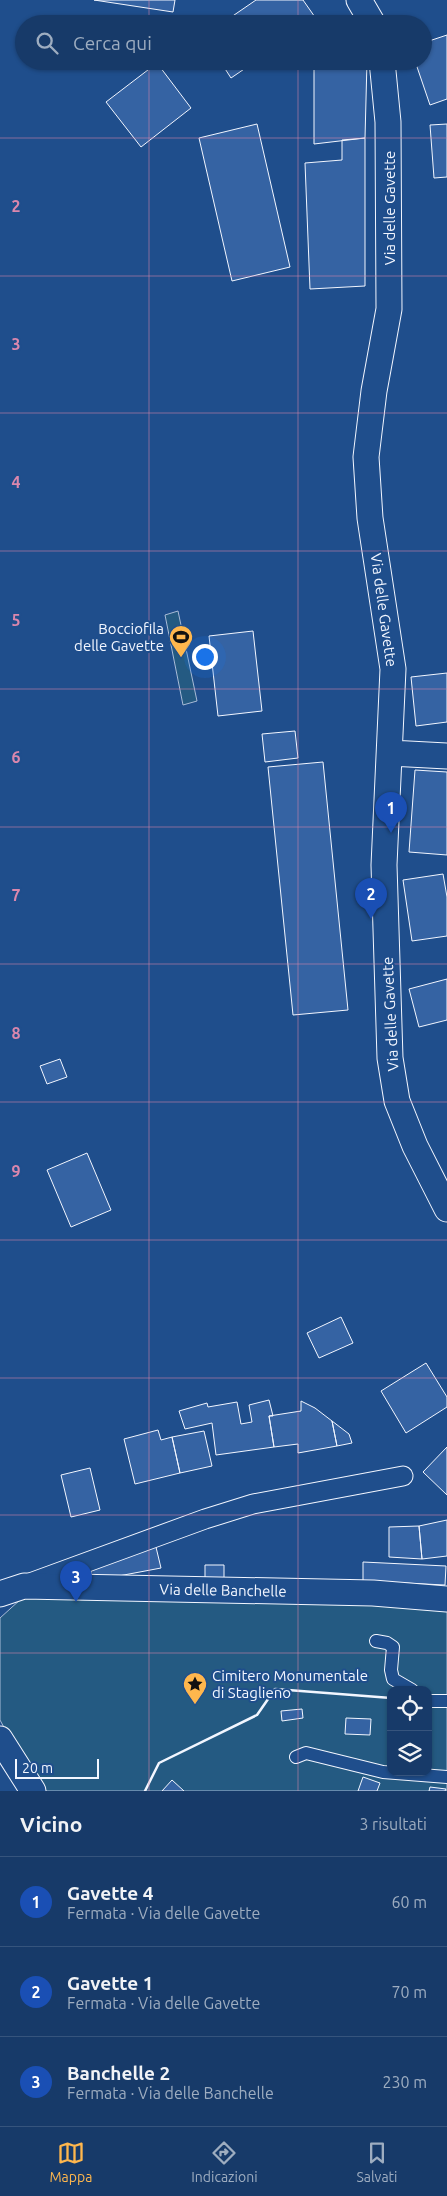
<!DOCTYPE html>
<html lang="it">
<head>
<meta charset="utf-8">
<style>
	body { margin:0; font-family:Ubuntu,sans-serif; background:#244571; color:#f1f3f6 }
	.controls { position:absolute; right:15px; bottom:15px; display:grid; overflow:hidden; border-radius:10px; box-shadow:0 1px 4px #0004 }
	.controls button { width:45px; height:45px; display:grid; place-items:center; padding:0; border:0; border-bottom:1px solid #36547d; background:#173a69; color:#f1f3f6; font:25px sans-serif }
	.scale { position:absolute; left:15px; bottom:12px; width:84px; box-sizing:border-box; padding-left:5px; border:2px solid #f2f6ff; border-top:0; font-size:14px; line-height:18px; white-space:nowrap; color:#f2f6ff; -webkit-text-stroke:4px #1f4e8c; paint-order:stroke }
	.you { position:absolute; left:204px; top:656px; width:18px; height:18px; margin:-12px; border:4px solid #fff; border-radius:50%; background:#1a73e8; box-shadow:0 0 0 8px #1a73e833 }
	.badge { display:grid; place-items:center; width:32px; height:32px; border-radius:50%; background:#ffb74d; color:#fff; font-size:16px; font-weight:700 }
	.pin { position:absolute; translate:-50% -41px; filter:drop-shadow(0 1px 2px #0008) }
	.pin::after { content:''; position:absolute; top:26px; width:18px; height:15px; background:inherit; clip-path:polygon(0 0,100% 0,50% 100%) }
	.list { margin:0; padding:0; list-style:none }
	h2 { display:flex; justify-content:space-between; align-items:center; height:65px; margin:0; padding:0 20px; font-size:21px }
	h2 small { font-size:16px; font-weight:400; color:#9eadc0 }
	.list li { display:grid; grid-template-columns:32px 1fr auto; gap:15px; align-items:center; box-sizing:border-box; height:90px; padding:0 20px; border-top:1px solid #36547d }
	.list b { display:block; font-size:19px; white-space:nowrap }
	.list p { margin:0; font-size:16px; white-space:nowrap; color:#9eadc0 }
	.list em { font-size:16px; font-style:normal; color:#9eadc0 }
	.icon { flex:none; width:28px; height:28px; fill:none; stroke:currentColor; stroke-width:2; stroke-linecap:round; stroke-linejoin:round }
	.map { position:relative; flex:none; width:447px; height:1791px; overflow:hidden }
	.search { position:absolute; background:#173a69; box-shadow:0 1px 4px #0004; left:15px; right:15px; top:15px; height:55px; display:flex; align-items:center; gap:12px; box-sizing:border-box; padding:0 18px; border-radius:28px; color:#9eadc0; font-size:19px }
	.sheet { height:335px; background:#173a69 }
	nav { display:flex; justify-content:space-around; align-items:center; box-sizing:border-box; height:70px; border-top:1px solid #36547d; background:#173a69; font-size:14px; color:#9eadc0 }
	nav a { display:grid; justify-items:center; gap:2px }
	nav .on { color:#ffb74d }
	.map>svg:first-child { display:block }
	.green { fill:#245a82; stroke:#a8bbd7; fill-rule:evenodd }
	.building { fill:#3563a3; stroke:#f2f6ff }
	.lines { fill:none; stroke-linecap:round; stroke-linejoin:round }
	.service-casing { stroke:#f2f6ff; stroke-width:14 }
	.pedestrian-casing { stroke:#f2f6ff; stroke-width:21 }
	.minor-casing { stroke:#f2f6ff; stroke-width:27 }
	.service { stroke:#1f4e8c; stroke-width:12 }
	.pedestrian { stroke:#1f4e8c; stroke-width:19 }
	.minor { stroke:#1f4e8c; stroke-width:25 }
	.wall { stroke:#f2f6ff; stroke-width:2.5 }
	.grid { fill:none; stroke:#da87ad; stroke-width:1; stroke-opacity:0.55 }
	.labels { text-anchor:middle; dominant-baseline:central; stroke-width:4; stroke-linejoin:round; paint-order:stroke }
	.street-label { font-size:15px; fill:#f2f6ff; stroke:#1f4e8c }
	.poi-label { font-size:15px; fill:#f2f6ff; stroke:#1f4e8c; text-anchor:end }
	.grid-label { font-size:16px; text-anchor:middle; font-weight:bold; fill:#da87ad; stroke:#1f4e8c; stroke-width:4; stroke-linejoin:round; paint-order:stroke }
</style>
</head>
<body>
<div class="map">
<svg width="447" height="1791" viewBox="0 0 447 1791">
	<rect width="100%" height="100%" fill="#1f4e8c"/>
	<path class="green" d="M178 611 197 701 183 705 165 615Z
		M56 1593 447 1604V1791H38L0 1720V1618L21 1599ZM391 1690H428V1772H391Z"/>
	<path class="building" d="M94 0H175L173 12Z
		M256 0H303L317 20 311 24H221Z
		M447 35V99L430 105 415 61H423V43Z
		M220 61H256L231 78Z
		M314 61H367L365 138 314 144Z
		M157 63 191 108 141 147 106 102Z
		M257 124 290 267 232 281 199 138Z
		M447 124V177L434 178 430 125Z
		M365 138V286L310 289 305 163 342 160V140Z
		M253 631 262 711 218 716 209 636Z
		M447 673V722L416 726 411 677Z
		M295 731 298 758 265 762 262 734Z
		M323 762 348 1010 293 1015 268 767Z
		M415 770 447 772V855L409 852Z
		M443 874 447 897V936L412 941 403 880Z
		M447 979V1020L419 1027 409 989Z
		M60 1059 67 1077 47 1084 40 1066Z
		M87 1153 111 1210 71 1227 47 1170Z
		M341 1317 353 1343 319 1358 307 1333Z
		M426 1363 447 1397V1407L406 1433 381 1391Z
		M269 1400 273 1416H269L274 1447 216 1455 212 1423 185 1429 179 1411 207 1403 208 1407 237 1402 241 1424 252 1422 249 1405Z
		M301 1401 315 1408 332 1421 337 1446 298 1453V1444L274 1447 269 1416 301 1411Z
		M332 1421 349 1434 352 1443 337 1446Z
		M158 1430 161 1440 172 1437 180 1473 135 1484 124 1439Z
		M204 1431 212 1466 180 1473 172 1437Z
		M447 1447V1495L423 1472Z
		M90 1468 100 1510 71 1517 61 1475Z
		M447 1520V1556L422 1559 419 1526Z
		M419 1526 422 1559 389 1557V1527Z
		M155 1543 161 1568 92 1581 90 1563Z
		M363 1562 446 1566 445 1585 363 1581Z
		M205 1565H224V1583H205Z
		M302 1709 303 1718 282 1721 281 1711Z
		M346 1718 371 1719 370 1735 345 1734Z
		M363 1777 380 1783 377 1791H358Z
		M172 1780 184 1791H162Z
		M430 1787 446 1789 445 1791H429Z"/>
	<g class="lines">
		<g class="service-casing">
			<path id="service" d="M376 1641 387 1643 393 1647 391 1670 393 1679 412 1690
				M428 1701H447
				M296 1757 306 1753 383 1772 447 1777"/>
		</g>
		<g class="pedestrian-casing">
			<path id="pedestrian" d="M30 1583 205 1519 253 1504 403 1476"/>
		</g>
		<g class="minor-casing">
			<path id="minor" d="M359 0 373 24
				M382 61 388 122 389 309 374 391 366 457 370 518 393 669 384 865 390 1058 397 1101 415 1146 447 1209
				M390 753 447 756
				M0 1594 24 1586 373 1593 447 1599
				M0 1739 33 1791"/>
		</g>
		<use href="#service" class="service"/>
		<use href="#pedestrian" class="pedestrian"/>
		<use href="#minor" class="minor"/>
		<path class="wall" d="M145 1791 159 1763 257 1715 275 1689 391 1698"/>
	</g>
	<path class="grid" d="M149 0V24M298 0V24M149 61V1791M298 61V1791M0 138H447M0 276H447M0 413H447M0 551H447M0 689H447M0 827H447M0 964H447M0 1102H447M0 1240H447M0 1378H447M0 1515H447M0 1653H447"/>
	<defs>
		<g id="stadium-pin" transform="scale(1.25)"><path d="M0 17L-7.5 6A9.5 9.5 0 1 1 7.5 6Z" fill="#ffb74d" stroke="#1f4e8c"/><path d="M0-5a6.5 5 0 1 0 0 10a6.5 5 0 1 0 0-10ZM-3.5-1.8h7v3.6h-7Z" fill="#111"/></g>
		<g id="sight-pin" transform="scale(1.25)"><path d="M0 17L-7.5 6A9.5 9.5 0 1 1 7.5 6Z" fill="#ffb74d" stroke="#1f4e8c"/><path d="M0-6L1.8-2.2L6-1.7L2.9 1.2L3.7 5.4L0 3.3L-3.7 5.4L-2.9 1.2L-6-1.7L-1.8-2.2Z" fill="#111"/></g>
	</defs>
	<g fill-rule="evenodd">
		<use href="#stadium-pin" x="181" y="637"/>
		<use href="#sight-pin" x="195" y="1684"/>
	</g>
	<g class="labels">
		<g class="street-label">
			<text transform="translate(389 208) rotate(-90)">Via delle Gavette</text>
			<text transform="translate(384 610) rotate(82)">Via delle Gavette</text>
			<text transform="translate(390 1014) rotate(-93)">Via delle Gavette</text>
			<text transform="translate(223 1590) rotate(1)">Via delle Banchelle</text>
		</g>
		<g class="poi-label">
			<text x="164" y="628">Bocciofila<tspan x="164" dy="17">delle Gavette</tspan></text>
			<text x="212" y="1675" text-anchor="start">Cimitero Monumentale<tspan x="212" dy="17">di Staglieno</tspan></text>
		</g>
	</g>
	<g class="grid-label">
		<text x="16" y="212">2</text>
		<text x="16" y="350">3</text>
		<text x="16" y="488">4</text>
		<text x="16" y="626">5</text>
		<text x="16" y="763">6</text>
		<text x="16" y="901">7</text>
		<text x="16" y="1039">8</text>
		<text x="16" y="1177">9</text>
	</g>
</svg>
<div class="controls">
<button><svg class="icon" aria-label="locate" viewBox="0 0 24 24"><circle cx="12" cy="12" r="6"/><path d="M12 2v4M12 18v4M2 12h4M18 12h4"/></svg></button>
<button><svg class="icon" aria-label="layers" viewBox="0 0 24 24"><path d="M12 4l9 5-9 5-9-5zM3 14l9 5 9-5"/></svg></button>
</div>
<div class="scale">20 m</div>
<div class="you"></div>
<div class="pin badge" style="left:391px;top:833px;background:#1a4fb4">1</div>
<div class="pin badge" style="left:371px;top:919px;background:#1a4fb4">2</div>
<div class="pin badge" style="left:76px;top:1602px;background:#1a4fb4">3</div>
<div class="search"><svg class="icon" aria-label="search" viewBox="0 0 24 24"><circle cx="10" cy="10" r="6"/><path d="M15 15l6 6"/></svg>Cerca qui</div>
</div>
<section class="sheet">
<h2>Vicino<small>3 risultati</small></h2>
<ul class="list">
<li><span class="badge" style="background:#1a4fb4">1</span><div><b>Gavette 4</b><p>Fermata · Via delle Gavette</p></div><em>60 m</em></li>
<li><span class="badge" style="background:#1a4fb4">2</span><div><b>Gavette 1</b><p>Fermata · Via delle Gavette</p></div><em>70 m</em></li>
<li><span class="badge" style="background:#1a4fb4">3</span><div><b>Banchelle 2</b><p>Fermata · Via delle Banchelle</p></div><em>230 m</em></li>
</ul>
</section>
<nav>
<a class="on"><svg class="icon" aria-label="map" viewBox="0 0 24 24"><path d="M3 6l6-2 6 2 6-2v14l-6 2-6-2-6 2zM9 4v14M15 6v14"/></svg>Mappa</a>
<a><svg class="icon" aria-label="directions" viewBox="0 0 24 24"><path d="M12 3l9 9-9 9-9-9zM9 14v-3h6M13 9l2 2-2 2"/></svg>Indicazioni</a>
<a><svg class="icon" aria-label="saved" viewBox="0 0 24 24"><path d="M7 4h10v16l-5-4-5 4z"/></svg>Salvati</a>
</nav>
</body>
</html>
